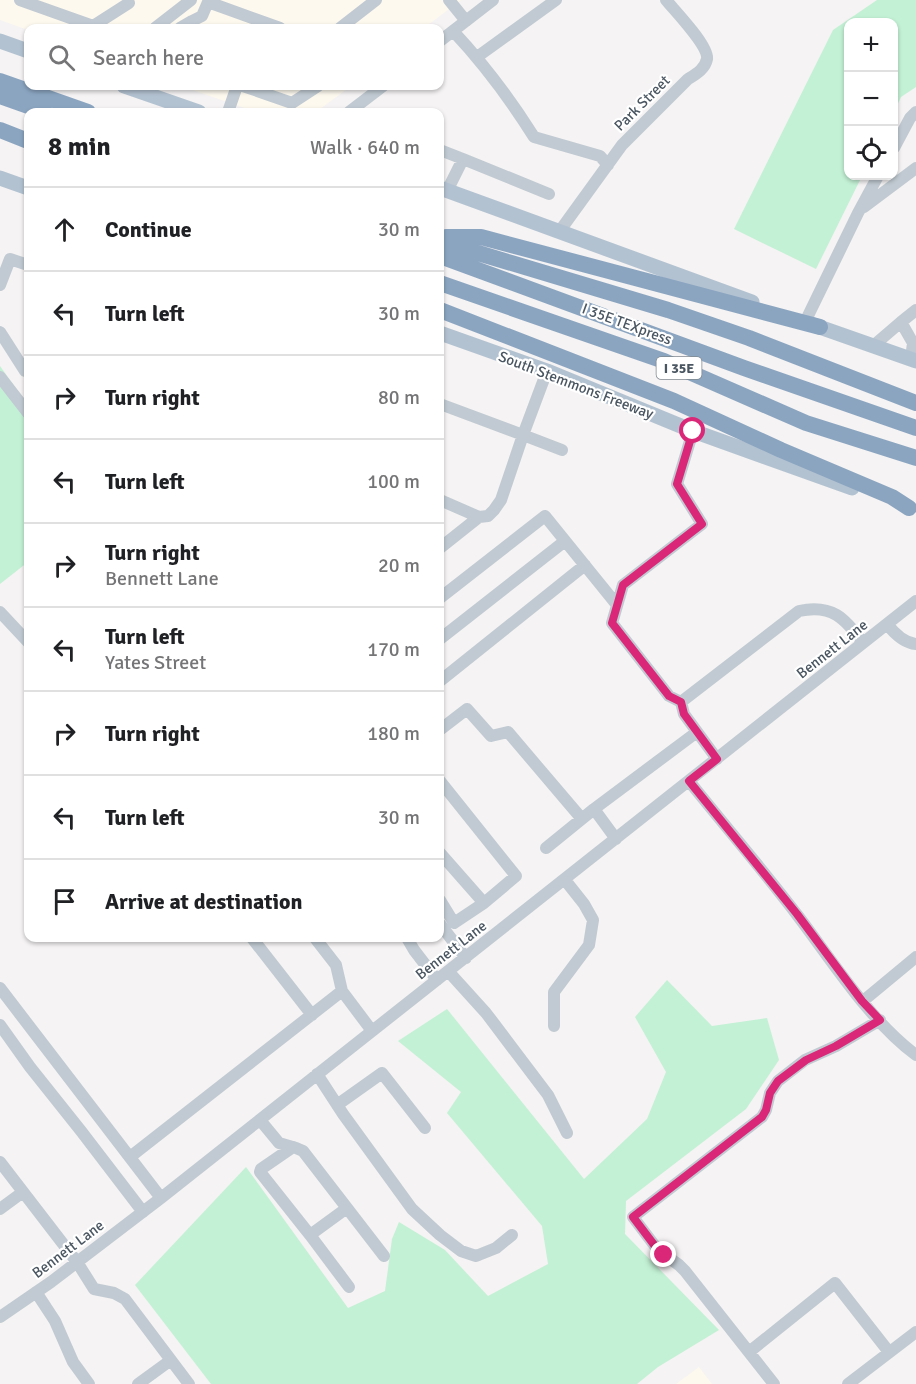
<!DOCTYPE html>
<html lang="en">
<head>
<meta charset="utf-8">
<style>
	body { margin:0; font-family:Signika,sans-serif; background:#f6f6f6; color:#202124 }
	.controls { position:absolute; right:18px; top:18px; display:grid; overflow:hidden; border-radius:12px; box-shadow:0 2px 4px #0004 }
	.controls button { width:54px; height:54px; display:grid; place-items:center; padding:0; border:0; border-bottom:2px solid #e0e0e0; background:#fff; color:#202124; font:30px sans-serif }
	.stop { position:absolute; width:18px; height:18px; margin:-14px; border:4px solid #db2777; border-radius:50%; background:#fff }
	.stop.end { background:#db2777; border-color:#fff; box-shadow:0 2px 6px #0008 }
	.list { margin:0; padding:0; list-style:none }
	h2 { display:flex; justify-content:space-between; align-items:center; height:78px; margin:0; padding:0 24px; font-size:26px }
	h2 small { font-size:20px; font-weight:400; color:#757577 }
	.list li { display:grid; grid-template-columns:39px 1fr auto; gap:18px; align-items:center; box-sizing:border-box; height:84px; padding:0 24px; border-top:2px solid #e0e0e0 }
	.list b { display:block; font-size:22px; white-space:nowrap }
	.list p { margin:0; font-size:20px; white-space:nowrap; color:#757577 }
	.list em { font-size:20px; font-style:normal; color:#757577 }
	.icon { flex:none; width:33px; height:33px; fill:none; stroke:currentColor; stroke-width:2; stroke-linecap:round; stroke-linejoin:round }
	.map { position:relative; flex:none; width:916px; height:1384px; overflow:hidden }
	.search { position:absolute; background:#fff; box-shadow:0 2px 4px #0004; left:24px; top:24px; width:420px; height:66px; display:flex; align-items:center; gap:15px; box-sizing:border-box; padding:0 21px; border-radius:12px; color:#757577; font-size:22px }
	.panel { position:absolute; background:#fff; box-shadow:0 2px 4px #0004; left:24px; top:108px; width:420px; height:834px; border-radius:12px }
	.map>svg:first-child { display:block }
	.commercial { fill:#fdf9ef }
	.green { fill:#c3f1d5 }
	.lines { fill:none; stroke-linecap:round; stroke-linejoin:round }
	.minor { stroke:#c1cad2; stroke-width:12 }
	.major { stroke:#b3c2d1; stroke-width:15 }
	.highway { stroke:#8ba5c1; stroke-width:16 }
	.route { stroke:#db2777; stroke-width:8 }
	.labels { text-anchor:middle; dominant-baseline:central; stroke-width:4.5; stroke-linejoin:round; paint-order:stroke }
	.shield { fill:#fff; stroke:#808990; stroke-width:1.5 }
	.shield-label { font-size:14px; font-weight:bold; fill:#4a5661 }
	.street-label { font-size:15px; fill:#4a5661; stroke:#fff }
</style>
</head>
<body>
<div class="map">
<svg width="916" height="1384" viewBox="0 0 916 1384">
	<rect width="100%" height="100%" fill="#f5f3f3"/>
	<path class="commercial" d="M0 0H461L424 28H28V30L0 20Z
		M181 86H351L316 112H256Z
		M699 1367 712 1384H676Z"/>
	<path class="green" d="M877 0H916V87L901 97 894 112V22H848V176H862L816 269 734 229 833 30Z
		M0 366 25 401 28 399V562L0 584Z
		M667 980 712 1026 767 1018 779 1060 746 1109 626 1201 625 1234 719 1330 658 1367 637 1384H211L135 1285 246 1167 348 1308 385 1291 392 1239 399 1222 445 1250 488 1296 548 1264 542 1226 447 1113 461 1092 398 1041 447 1009 584 1179 647 1119 666 1072 635 1017Z"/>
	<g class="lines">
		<path class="minor" d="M20 0 93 26 129 3
			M449 0 466 21
			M192 21 202 16 208 2 280 28
			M155 28 191 0
			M180 28 192 21 193 27
			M340 28 376 0
			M453 31C484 64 510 99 534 137L600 156 608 165
			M440 41 493 0
			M477 57 556 0
			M243 86 292 103 318 86
			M228 112 237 86
			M349 112 383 86
			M894 148 910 118 916 112
			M440 150 463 159 447 191
			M463 159 549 194
			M864 207 916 168
			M559 232 622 145 688 79C696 74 705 69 707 59 709 46 675 11 666 0
			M0 285 10 259 28 265
			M805 322 858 213 878 176
			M901 322 916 310
			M0 332 25 371 28 367
			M873 346 901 322 913 343 911 359
			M547 371 523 435 562 450
			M0 377 28 413
			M440 404 523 435 501 500 494 510 488 516 479 517 440 548
			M440 500 479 517
			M440 598 545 516 617 605
			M0 612 28 642
			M887 624C894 633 904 643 916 644
			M440 639 565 541
			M440 681 585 565
			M681 702 669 696 612 623 623 585 702 524 677 484 693 431
			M441 729 467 709 491 736 508 732 582 819
			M717 759 684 714 681 702 799 611C832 604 845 618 863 643
			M440 781 516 876 484 903 440 853
			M689 781C725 826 763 870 798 916 833 962 870 1021 916 1055
			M594 809 616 839
			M546 848 594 809 697 732
			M440 900 454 923 484 903
			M440 924 466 958
			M252 938 312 1015
			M315 938 336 965 342 991 372 1031
			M407 938 414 950 437 980
			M448 971 486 1013 548 1095 567 1133
			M0 988 161 1198
			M863 1001 916 957
			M0 1025 30 1067 81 1131 143 1212
			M554 1026V992L589 945 593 920 584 904 565 880
			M317 1074 343 1114 412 1209 440 1235 461 1251 476 1256 496 1248 512 1235
			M337 1105 382 1073 425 1128
			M260 1120 279 1143 296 1148 303 1151 384 1256
			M293 1147 261 1169 260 1172 310 1235 347 1208
			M130 1157 342 991
			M0 1162 77 1262 94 1289 114 1293 125 1299 189 1384
			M0 1209 23 1192
			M310 1235 349 1287
			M36 1292 55 1321 73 1362 89 1384
			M0 1317 51 1282 161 1198 916 601
			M749 1352 835 1283 889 1352
			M138 1384 171 1360
			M774 1384 685 1271 679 1265 658 1250 633 1217 762 1117 766 1110 770 1093 778 1081 805 1060 836 1046 880 1020
			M848 1384 916 1332"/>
		<path class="major" d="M0 41 28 51
			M124 86 199 112
			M0 178 28 188
			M440 188 752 302
			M808 323 916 361
			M440 333 547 371 693 431 852 488"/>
		<path class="highway" d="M0 81 88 112
			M0 96 45 112
			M0 130 28 141
			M446 237H481L820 327
			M440 239 478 253 668 310 749 338 916 403
			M440 256 744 368 916 428
			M440 283 664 361 806 423 916 458
			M440 310 674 401 781 450 892 497 909 508"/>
	</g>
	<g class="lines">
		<path class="route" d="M664 1255 658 1250 633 1217 762 1117 766 1110 770 1093 778 1081 806 1060 836 1046 880 1020 862 1001 797 914 689 781 717 759 684 714 681 702 669 696 612 623 623 585 702 524 677 484 693 431"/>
	</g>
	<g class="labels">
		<rect class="shield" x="656.5" y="357" width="45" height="22" rx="4.5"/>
		<g class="shield-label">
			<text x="679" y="368">I 35E</text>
		</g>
		<g class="street-label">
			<text transform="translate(642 103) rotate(-45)">Park Street</text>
			<text transform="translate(627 324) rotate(20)">I 35E TEXpress</text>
			<text transform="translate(576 385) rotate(21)">South Stemmons Freeway</text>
			<text transform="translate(832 649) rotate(-38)">Bennett Lane</text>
			<text transform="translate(451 950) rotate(-38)">Bennett Lane</text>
			<text transform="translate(68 1249) rotate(-37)">Bennett Lane</text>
		</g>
	</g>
</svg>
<div class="controls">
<button>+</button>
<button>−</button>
<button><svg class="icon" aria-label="locate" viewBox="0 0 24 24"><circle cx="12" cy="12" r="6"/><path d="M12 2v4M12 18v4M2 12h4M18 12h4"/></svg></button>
</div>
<div class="stop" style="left:693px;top:431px"></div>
<div class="stop end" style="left:664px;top:1255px"></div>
<div class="search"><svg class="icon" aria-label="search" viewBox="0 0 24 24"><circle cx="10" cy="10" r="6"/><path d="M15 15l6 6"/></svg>Search here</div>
<section class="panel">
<h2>8 min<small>Walk · 640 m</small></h2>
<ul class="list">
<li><svg class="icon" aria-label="ahead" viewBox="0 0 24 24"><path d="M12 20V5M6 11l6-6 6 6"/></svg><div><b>Continue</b></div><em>30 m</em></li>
<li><svg class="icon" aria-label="left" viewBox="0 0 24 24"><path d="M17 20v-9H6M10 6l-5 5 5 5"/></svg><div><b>Turn left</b></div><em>30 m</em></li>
<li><svg class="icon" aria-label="right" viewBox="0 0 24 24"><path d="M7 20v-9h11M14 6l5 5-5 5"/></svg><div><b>Turn right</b></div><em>80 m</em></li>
<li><svg class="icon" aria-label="left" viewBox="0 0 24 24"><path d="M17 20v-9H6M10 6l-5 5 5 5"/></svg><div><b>Turn left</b></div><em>100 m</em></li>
<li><svg class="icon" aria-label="right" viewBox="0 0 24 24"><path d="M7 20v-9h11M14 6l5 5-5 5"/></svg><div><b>Turn right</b><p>Bennett Lane</p></div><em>20 m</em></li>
<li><svg class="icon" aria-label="left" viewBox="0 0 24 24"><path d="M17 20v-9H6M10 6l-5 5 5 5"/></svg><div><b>Turn left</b><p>Yates Street</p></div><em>170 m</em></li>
<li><svg class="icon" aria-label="right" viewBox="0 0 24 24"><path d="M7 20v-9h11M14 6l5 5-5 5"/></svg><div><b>Turn right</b></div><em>180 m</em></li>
<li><svg class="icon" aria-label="left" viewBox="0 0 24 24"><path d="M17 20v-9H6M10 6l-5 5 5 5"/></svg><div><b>Turn left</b></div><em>30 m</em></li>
<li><svg class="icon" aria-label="arrive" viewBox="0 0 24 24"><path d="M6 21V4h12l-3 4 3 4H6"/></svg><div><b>Arrive at destination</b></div></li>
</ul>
</section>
</div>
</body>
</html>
